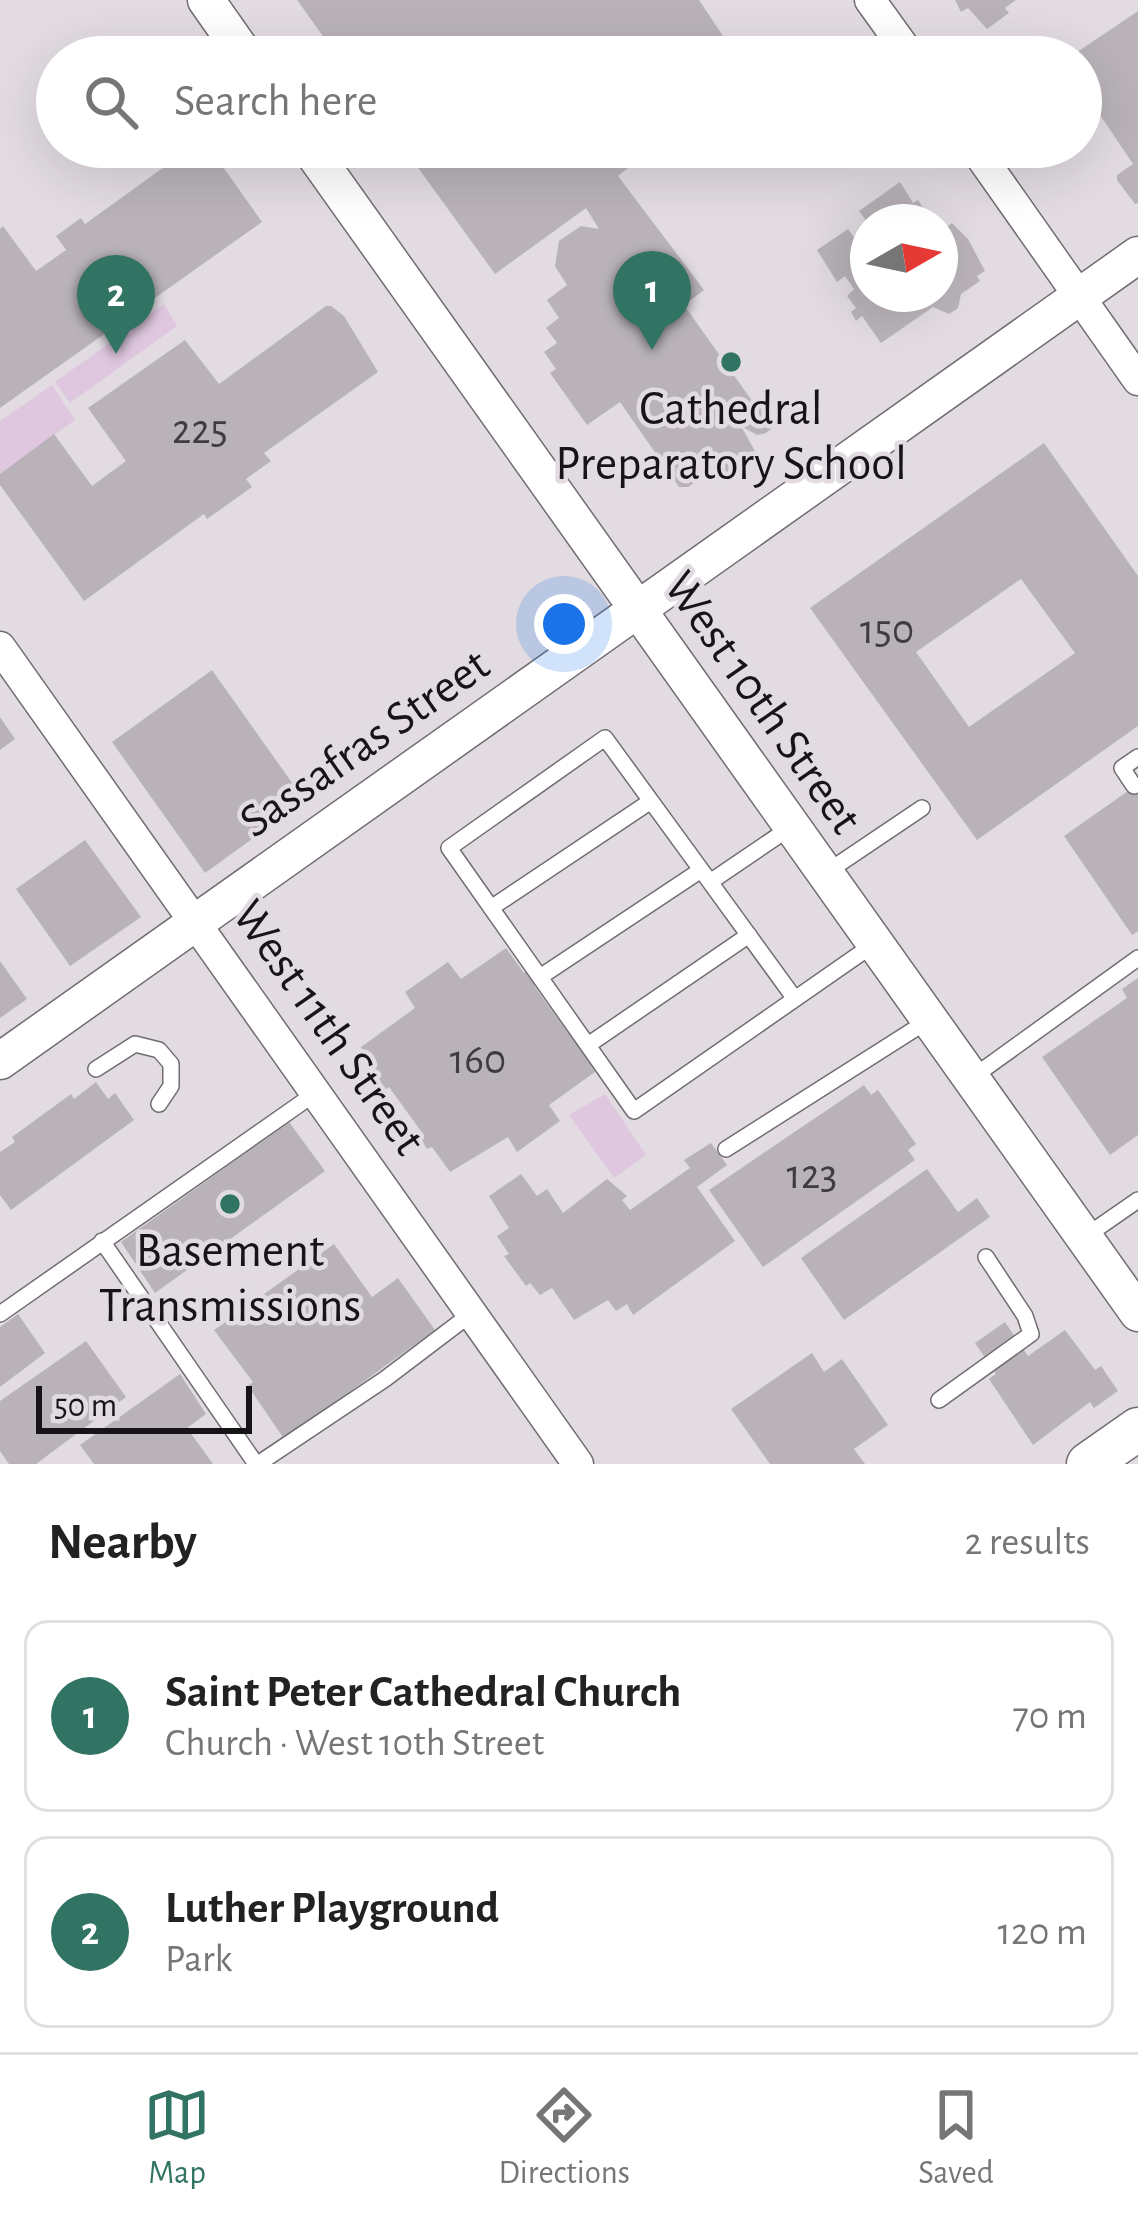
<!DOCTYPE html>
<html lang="en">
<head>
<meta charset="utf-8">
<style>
	body { margin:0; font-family:"Alegreya Sans",sans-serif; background:#f2f2f2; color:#222 }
	.compass { position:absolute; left:850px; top:204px; width:108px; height:108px; border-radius:50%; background:#fff; box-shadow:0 12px 48px #0002; rotate:81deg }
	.scale { position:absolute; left:36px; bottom:30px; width:216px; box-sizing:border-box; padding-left:12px; border:6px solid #161416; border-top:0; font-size:33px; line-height:42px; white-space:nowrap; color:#161416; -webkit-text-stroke:9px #e2dce2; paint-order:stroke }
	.you { position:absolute; left:564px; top:624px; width:42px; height:42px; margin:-30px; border:9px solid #fff; border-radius:50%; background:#1a73e8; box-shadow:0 0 0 18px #1a73e833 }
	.badge { display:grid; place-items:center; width:78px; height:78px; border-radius:50%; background:#327464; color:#fff; font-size:39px; font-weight:700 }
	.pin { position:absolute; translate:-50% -99px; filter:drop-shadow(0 3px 6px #0008) }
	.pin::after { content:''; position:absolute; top:63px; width:42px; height:36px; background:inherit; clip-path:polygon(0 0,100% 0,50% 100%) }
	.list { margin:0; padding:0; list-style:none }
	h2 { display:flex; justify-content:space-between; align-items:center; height:156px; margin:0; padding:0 48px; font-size:51px }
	h2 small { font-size:39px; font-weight:400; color:#767676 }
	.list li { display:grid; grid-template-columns:78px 1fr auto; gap:36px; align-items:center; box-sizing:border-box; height:192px; margin:0 24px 24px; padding:0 24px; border:3px solid #e0e0e0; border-radius:24px }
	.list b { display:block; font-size:45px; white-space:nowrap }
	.list p { margin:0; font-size:39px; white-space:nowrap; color:#767676 }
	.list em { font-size:39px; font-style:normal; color:#767676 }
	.icon { flex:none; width:66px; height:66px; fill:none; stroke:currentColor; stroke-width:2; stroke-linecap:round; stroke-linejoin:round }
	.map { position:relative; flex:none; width:1138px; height:1464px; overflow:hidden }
	.search { position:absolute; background:#fff; box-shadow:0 12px 48px #0002; left:36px; right:36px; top:36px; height:132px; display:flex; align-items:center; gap:30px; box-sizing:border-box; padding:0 42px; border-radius:66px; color:#767676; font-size:45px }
	.sheet { height:588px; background:#fff }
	nav { display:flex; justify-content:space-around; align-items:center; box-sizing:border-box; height:168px; border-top:3px solid #e0e0e0; background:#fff; font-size:33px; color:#767676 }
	nav a { display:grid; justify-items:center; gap:6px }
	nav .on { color:#327464 }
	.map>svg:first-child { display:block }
	.green { fill:#dfc7df }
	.building { fill:#b9b3b9; fill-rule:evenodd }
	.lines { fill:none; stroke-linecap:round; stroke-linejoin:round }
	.service-casing { stroke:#716c71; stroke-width:18 }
	.minor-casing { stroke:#716c71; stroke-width:33 }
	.tertiary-casing { stroke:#716c71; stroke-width:39 }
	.secondary-casing { stroke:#716c71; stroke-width:45 }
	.service { stroke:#fff; stroke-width:15 }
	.minor { stroke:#fff; stroke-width:30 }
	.tertiary { stroke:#fff; stroke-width:36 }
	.secondary { stroke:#fff; stroke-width:42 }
	.poi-dot { fill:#327464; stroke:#e2dce2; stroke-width:4.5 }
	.labels { text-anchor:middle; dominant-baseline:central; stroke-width:9; stroke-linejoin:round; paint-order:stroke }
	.number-label { font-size:42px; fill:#3f3c3f }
	.poi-label { font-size:48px; fill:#161416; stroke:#e2dce2 }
	.street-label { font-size:48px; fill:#161416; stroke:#e2dce2 }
</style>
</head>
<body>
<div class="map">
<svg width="1138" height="1464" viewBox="0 0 1138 1464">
	<rect width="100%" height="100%" fill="#e2dce2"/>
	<path class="green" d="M164 304 177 326 70 403 55 382Z
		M52 385 75 420 0 474V421Z
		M605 1094 646 1155 614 1178 569 1115Z"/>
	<path class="building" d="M297 0H699L737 57H338Z
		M955 0H1016L1005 8 1009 13 987 29 968 8 961 12Z
		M1138 11V203L1135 204 1117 180V175L1133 164 1090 100 1081 106V57H1070Z
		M192 147H209L262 222 0 408V229L3 226 36 271 66 250 56 236 81 218 85 224Z
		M403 147H654L618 176 704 290 684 305 755 405 765 407 770 415 772 428 766 433 757 435 741 426 756 453 722 479 705 451 692 460 699 465 700 479 688 487H679L620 402 587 425 550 373 556 369 544 352 557 343 546 328 559 318 547 300 567 285 555 266 559 241 581 226 599 229 586 208 495 274Z
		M900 182 913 203 918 200 932 222H867L859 211Z
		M940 221 944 229 952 223 968 239 985 271 977 276 980 281 961 294 958 308 949 314 933 307 881 343 862 316 856 321 851 312 856 308 847 296 854 289 845 276 837 282 817 250 848 229 868 257V294H940Z
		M326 306H331L344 316 378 372 264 453 271 461 246 479 252 487 207 519 204 514 84 601 0 485V474L54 434 92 486 126 461 88 408 185 340 219 384Z
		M1044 443 1138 576V726L977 840 810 608ZM1021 579 1075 653 969 727 916 652Z
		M212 670 305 801 205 873 112 742Z
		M0 717 15 739 0 750Z
		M1138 784V931L1132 935 1064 836Z
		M85 840 141 917 70 966 16 889Z
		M506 948 524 973 527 970 538 984 534 986 568 1033 571 1031 595 1072 549 1105 560 1121 517 1152 508 1137 450 1172 432 1147 427 1149 419 1136 423 1134 389 1087 385 1090 361 1047 415 1008 405 992 448 962 461 979Z
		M0 961 27 999 0 1018Z
		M1138 978V1135L1110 1155 1042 1057 1127 998 1122 989Z
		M96 1082 108 1099 115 1093 134 1120 11 1210 0 1195V1152L15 1142 12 1137 71 1094 74 1099Z
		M864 1085 871 1095 878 1090 916 1144 908 1150 915 1160 763 1267 709 1190Z
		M289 1122 325 1171 155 1293 121 1242Z
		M711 1143 727 1165 697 1187 735 1241 633 1315 627 1304 616 1311 608 1300 574 1320 552 1288 540 1295 530 1283 526 1286 504 1256 509 1254 497 1236 509 1228 489 1196 521 1174 537 1196 547 1189 563 1213 607 1179 627 1196 622 1200 630 1210 690 1168 684 1160Z
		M927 1169 958 1212 977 1198 990 1217 844 1320 801 1258Z
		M334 1244 372 1297 398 1278 435 1330 284 1439 248 1386 253 1382 214 1330Z
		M18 1314 45 1353 0 1387V1327Z
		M1005 1322 1028 1356 1065 1330 1095 1370 1101 1366 1118 1391 1094 1408 1090 1402 1033 1445 989 1379 996 1374 975 1343Z
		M86 1341 126 1397 36 1464H9L0 1451V1401Z
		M812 1353 824 1372 842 1359 888 1425 854 1449 865 1464H770L731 1409Z
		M180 1374 206 1414 187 1428 213 1464H94L80 1445Z"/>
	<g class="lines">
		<g class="service-casing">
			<path id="service" d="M1134 786 1122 768 1138 757
				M791 827 710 882 605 738 449 848 634 1111 874 944
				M827 872 922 808
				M710 882 795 999
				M491 908 651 801
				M540 977 701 870
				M588 1045 749 935
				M96 1069 135 1044 159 1050 171 1064V1086L159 1104
				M973 1077 1138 958
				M726 1149 929 1020
				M1086 1236 1138 1200
				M102 1241 256 1464
				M0 1314 317 1092
				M939 1400 1031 1334 1025 1316 986 1257
				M258 1464 385 1379 472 1313"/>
		</g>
		<g class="minor-casing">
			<path id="minor" d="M870 0 911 57
				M974 147 1138 380
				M0 647 578 1464"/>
		</g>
		<g class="tertiary-casing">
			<path id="tertiary" d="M206 0 246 57
				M309 147 1138 1313
				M0 1061 1138 255"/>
		</g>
		<g class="secondary-casing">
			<path id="secondary" d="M1088 1464 1138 1429"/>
		</g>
		<use href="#service" class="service"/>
		<use href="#minor" class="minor"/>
		<use href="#tertiary" class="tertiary"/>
		<use href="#secondary" class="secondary"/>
	</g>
	<g class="poi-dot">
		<circle cx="731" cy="362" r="12"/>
		<circle cx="230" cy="1204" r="12"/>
	</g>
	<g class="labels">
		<g class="number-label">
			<text x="200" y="430">225</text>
			<text x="887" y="630">150</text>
			<text x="478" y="1060">160</text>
			<text x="812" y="1175">123</text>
		</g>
		<g class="poi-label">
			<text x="731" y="410">Cathedral<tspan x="731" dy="55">Preparatory School</tspan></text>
			<text x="230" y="1252">Basement<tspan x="230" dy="55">Transmissions</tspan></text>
		</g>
		<g class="street-label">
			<text transform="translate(762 703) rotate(55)">West 10th Street</text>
			<text transform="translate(365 744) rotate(-35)">Sassafras Street</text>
			<text transform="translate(328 1028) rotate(55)">West 11th Street</text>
		</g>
	</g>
</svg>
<svg class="compass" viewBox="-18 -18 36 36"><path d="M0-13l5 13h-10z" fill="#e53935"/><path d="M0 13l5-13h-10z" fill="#767676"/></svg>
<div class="scale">50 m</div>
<div class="you"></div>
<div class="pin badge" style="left:652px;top:350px">1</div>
<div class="pin badge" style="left:116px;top:354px">2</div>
<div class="search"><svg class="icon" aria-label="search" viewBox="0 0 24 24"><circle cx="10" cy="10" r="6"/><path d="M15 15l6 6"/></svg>Search here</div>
</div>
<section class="sheet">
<h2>Nearby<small>2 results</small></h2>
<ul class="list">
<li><span class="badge">1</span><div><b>Saint Peter Cathedral Church</b><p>Church · West 10th Street</p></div><em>70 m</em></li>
<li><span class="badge">2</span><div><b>Luther Playground</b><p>Park</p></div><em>120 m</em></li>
</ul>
</section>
<nav>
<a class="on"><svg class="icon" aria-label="map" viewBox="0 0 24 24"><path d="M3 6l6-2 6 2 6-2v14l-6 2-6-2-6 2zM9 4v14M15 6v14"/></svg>Map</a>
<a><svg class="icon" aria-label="directions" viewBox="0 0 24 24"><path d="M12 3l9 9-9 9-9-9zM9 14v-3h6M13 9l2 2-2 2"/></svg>Directions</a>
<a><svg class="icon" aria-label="saved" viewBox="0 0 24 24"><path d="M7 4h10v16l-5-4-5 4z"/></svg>Saved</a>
</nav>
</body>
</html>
